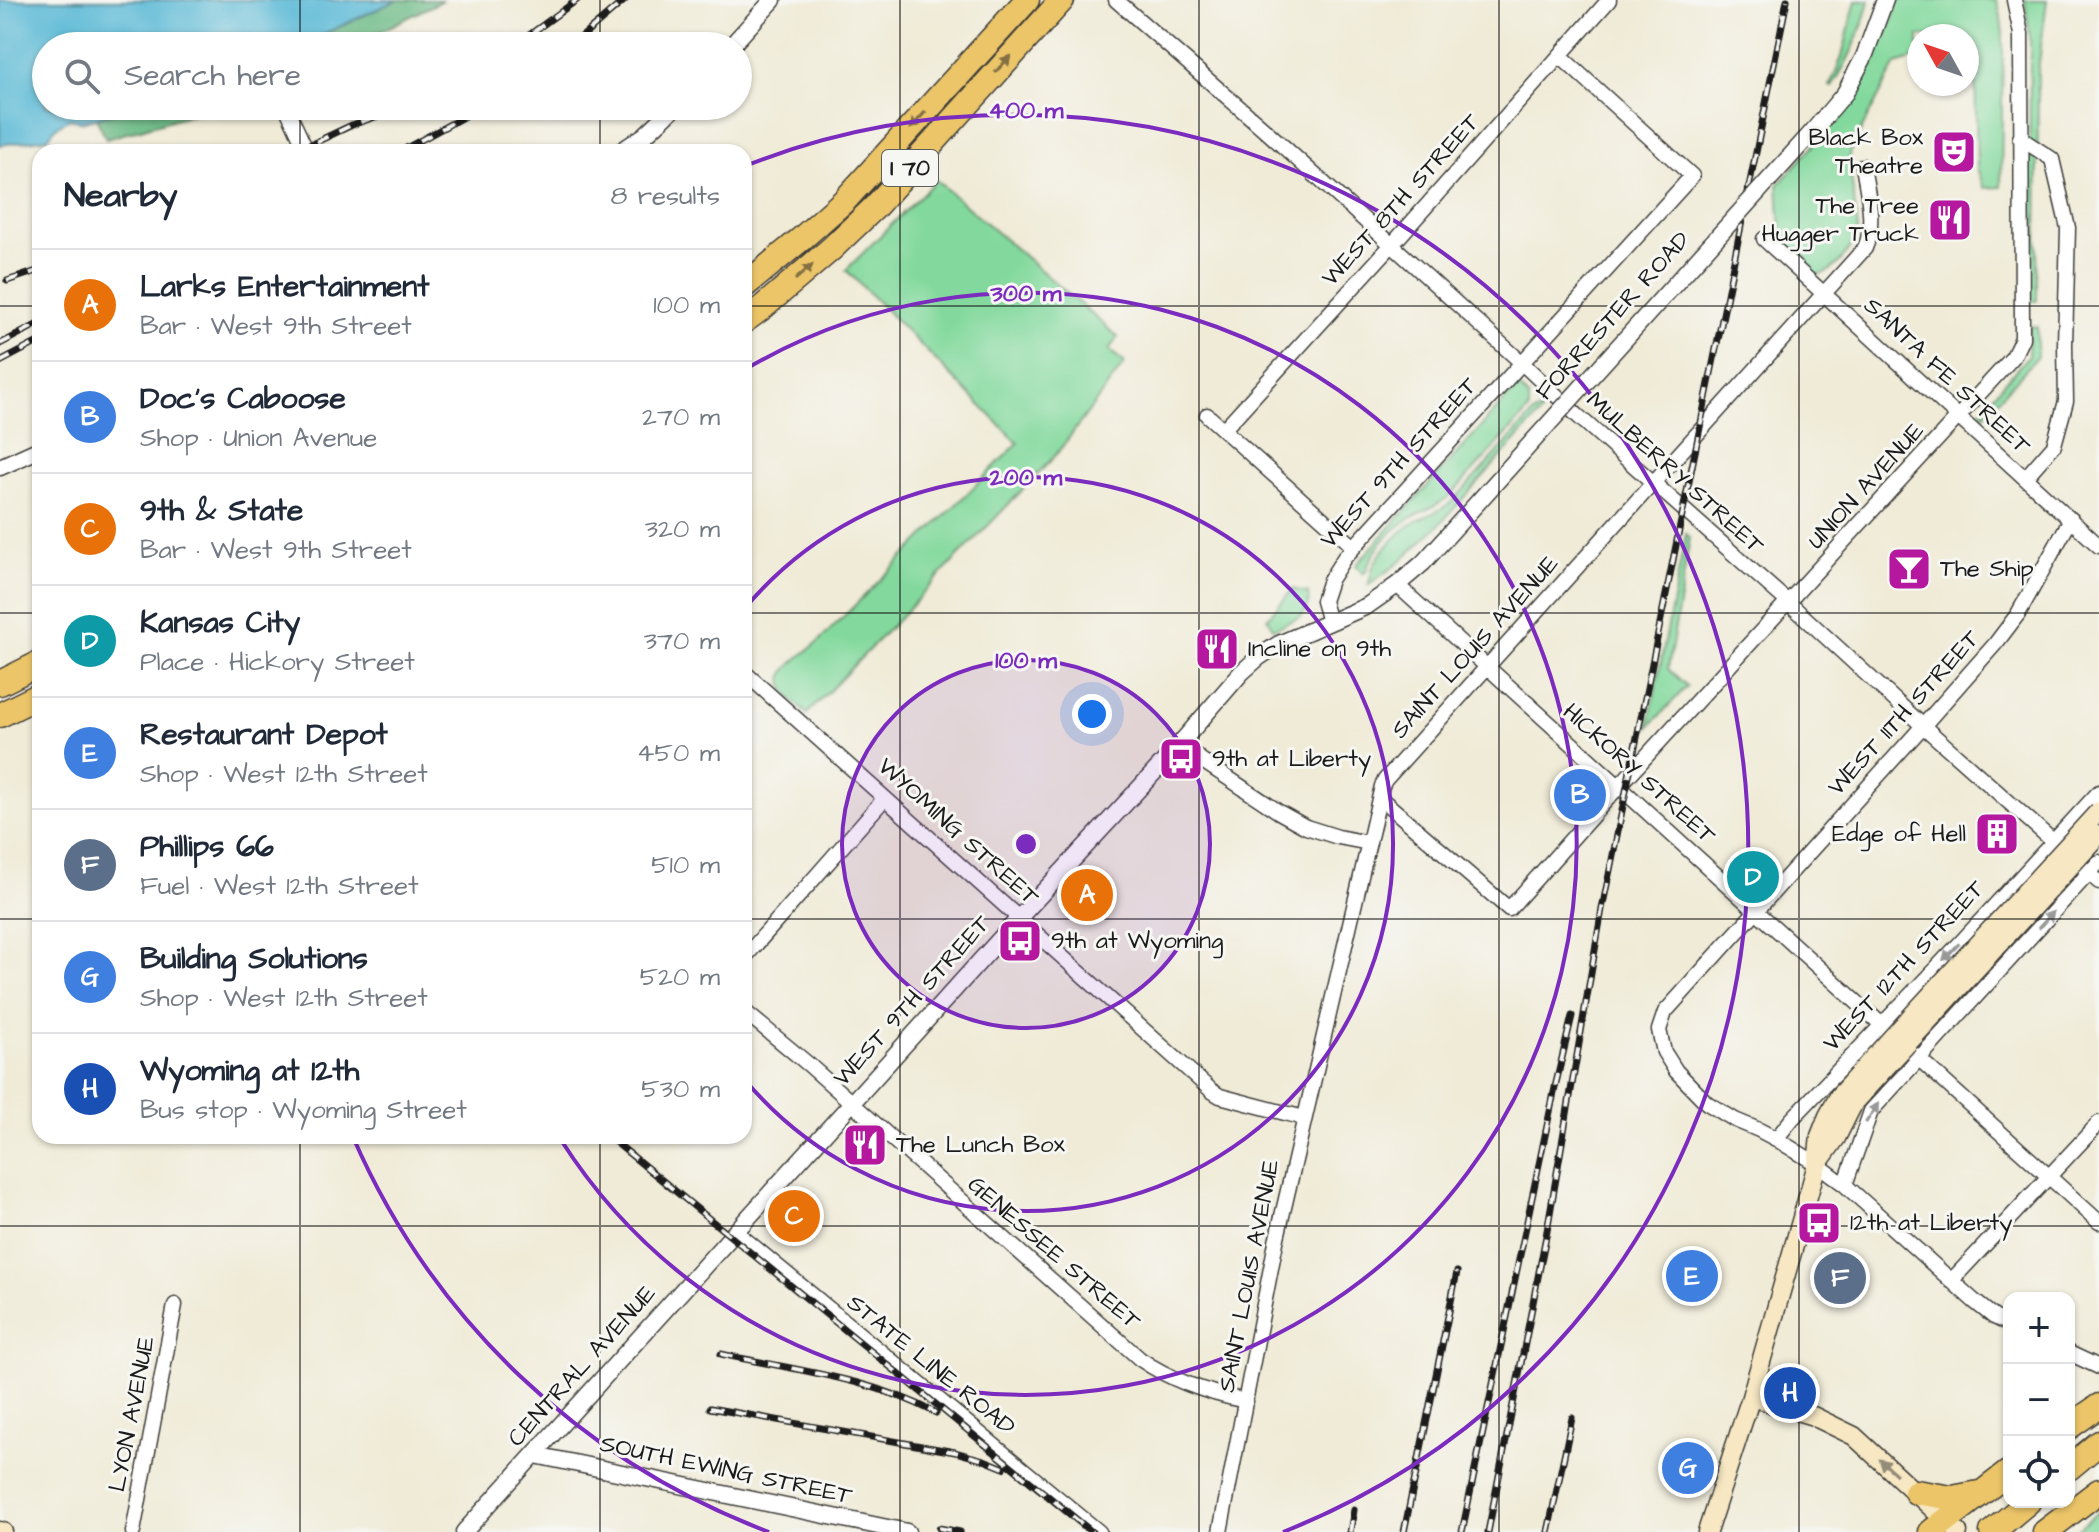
<!DOCTYPE html>
<html lang="en">
<head>
<meta charset="utf-8">
<style>
	body { margin:0; font-family:"Architects Daughter",sans-serif; background:#f6f6f7; color:#1f2937 }
	.controls { position:absolute; right:24px; bottom:24px; display:grid; overflow:hidden; border-radius:16px; box-shadow:0 2px 6px #0004 }
	.controls button { width:72px; height:72px; display:grid; place-items:center; padding:0; border:0; border-bottom:2px solid #e0e1e3; background:#fff; color:#1f2937; font:40px sans-serif }
	.compass { position:absolute; left:1907px; top:24px; width:72px; height:72px; border-radius:50%; background:#fff; box-shadow:0 2px 6px #0004; rotate:310deg }
	.you { position:absolute; left:1092px; top:714px; width:28px; height:28px; margin:-20px; border:6px solid #fff; border-radius:50%; background:#1a73e8; box-shadow:0 0 0 12px #1a73e833 }
	.badge { display:grid; place-items:center; width:52px; height:52px; border-radius:50%; background:#b45309; color:#fff; font-size:26px; font-weight:700 }
	.pin { position:absolute; translate:-50% -50%; border:4px solid #fff; box-shadow:0 2px 8px #0006 }
	.list { margin:0; padding:0; list-style:none }
	h2 { display:flex; justify-content:space-between; align-items:center; height:104px; margin:0; padding:0 32px; font-size:34px }
	h2 small { font-size:26px; font-weight:400; color:#747a83 }
	.list li { display:grid; grid-template-columns:52px 1fr auto; gap:24px; align-items:center; box-sizing:border-box; height:112px; padding:0 32px; border-top:2px solid #e0e1e3 }
	.list b { display:block; font-size:30px; white-space:nowrap }
	.list p { margin:0; font-size:26px; white-space:nowrap; color:#747a83 }
	.list em { font-size:26px; font-style:normal; color:#747a83 }
	.icon { flex:none; width:44px; height:44px; fill:none; stroke:currentColor; stroke-width:2; stroke-linecap:round; stroke-linejoin:round }
	.map { position:relative; flex:none; width:2099px; height:1532px; overflow:hidden }
	.search { position:absolute; background:#fff; box-shadow:0 2px 6px #0004; left:32px; top:32px; width:720px; height:88px; display:flex; align-items:center; gap:20px; box-sizing:border-box; padding:0 28px; border-radius:44px; color:#747a83; font-size:30px }
	.panel { position:absolute; background:#fff; box-shadow:0 2px 6px #0004; left:32px; top:144px; width:720px; height:1000px; border-radius:24px }
	.map>svg:first-child { display:block }
	.green { fill:#83d99d; stroke:#507a5c; stroke-width:2 }
	.forest { fill:#6ab984; stroke:#436a50; stroke-width:2 }
	.water { fill:#56b8d5; stroke:#396a78; stroke-width:2 }
	.lines { fill:none; stroke-linecap:round; stroke-linejoin:round }
	.minor-casing { stroke:#3c3b38; stroke-width:17 }
	.tertiary-casing { stroke:#3c3b38; stroke-width:19 }
	.secondary-casing { stroke:#3c3b38; stroke-width:21 }
	.motorway-casing { stroke:#3c3b38; stroke-width:27 }
	.minor { stroke:#fff; stroke-width:14 }
	.tertiary { stroke:#fff; stroke-width:16 }
	.secondary { stroke:#f7e8c3; stroke-width:18 }
	.motorway { stroke:#ecc569; stroke-width:24 }
	.rail-casing { stroke:#1c1c1c; stroke-width:7 }
	.rail { stroke:#f6f6f2; stroke-width:4; stroke-dasharray:12; stroke-linecap:butt }
	.tertiary-bridge-casing { stroke:#3c3b38; stroke-width:19; stroke-linecap:butt }
	.secondary-bridge-casing { stroke:#3c3b38; stroke-width:21; stroke-linecap:butt }
	.tertiary-bridge { stroke:#fff; stroke-width:16 }
	.secondary-bridge { stroke:#f7e8c3; stroke-width:18 }
	.oneway { fill:#847042 }
	.oneway2 { fill:#999 }
	.oneway3 { fill:#948c78 }
	.grid { fill:none; stroke:#1c1c1c; stroke-width:2; stroke-opacity:0.55 }
	.ring { fill:none; stroke:#7b2cbf; stroke-width:4 }
	.labels { text-anchor:middle; dominant-baseline:central; stroke-width:6; stroke-linejoin:round; paint-order:stroke }
	.shield { fill:#f6f6f2; stroke:#5d5d5c; stroke-width:2 }
	.shield-label { font-size:22px; font-weight:bold; fill:#1c1c1c }
	.poi-label { font-size:24px; fill:#1c1c1c; stroke:#f6f6f2; text-anchor:start }
	.street-label { font-size:24px; fill:#1c1c1c; stroke:#f6f6f2 }
	.centre { fill:#7b2cbf; stroke:#f6f6f2; stroke-width:4 }
	.ring-label { font-size:24px; text-anchor:middle; font-weight:bold; fill:#7b2cbf; stroke:#f6f6f2; stroke-width:6; stroke-linejoin:round; paint-order:stroke }
</style>
</head>
<body>
<div class="map">
<svg width="2099" height="1532" viewBox="0 0 2099 1532">
	<rect width="100%" height="100%" fill="#f6f6f2"/>
	<filter id="ink" filterUnits="userSpaceOnUse"><feTurbulence type="fractalNoise" baseFrequency=".0125" numOctaves="2"/><feDisplacementMap in="SourceGraphic" scale="16" xChannelSelector="R" yChannelSelector="G"/><feConvolveMatrix kernelMatrix="1 2 1 2 8 2 1 2 1" color-interpolation-filters="sRGB"/></filter>
	<filter id="wash" filterUnits="userSpaceOnUse"><feTurbulence type="fractalNoise" baseFrequency=".006" numOctaves="4" result="noise"/><feDisplacementMap in="SourceGraphic" scale="32" xChannelSelector="R" yChannelSelector="G"/><feGaussianBlur stdDeviation="1.8" result="paint"/><feColorMatrix in="noise" values="0 0 0 0 0 0 0 0 0 0 0 0 0 0 0 0 0 1.4 0 .05"/><feComposite in="paint" operator="in"/></filter>
	<g filter="url(#wash)">
		<rect width="100%" height="100%" fill="#f0ebd7"/>
		<path class="green" d="M1856 0H1869C1862 32 1849 60 1832 87L1830 86 1842 57Z
			M1898 0H1996L2000 10 2003 34 2001 187 1984 188 1977 168 1975 62 1967 36H1919V57L1896 64 1852 147 1849 160 1858 229C1857 244 1830 282 1812 273 1801 268 1791 256 1782 248L1778 185C1832 126 1874 78 1898 0Z
			M2025 0H2047L2038 71 2037 301H2029L2030 37Z
			M936 180 1118 337 1109 350 1125 363 1055 456 807 714C766 678 781 672 817 643L1018 443 846 270Z
			M2029 326 2037 327V357L1984 415 1982 411 1983 407 2028 356Z
			M1518 386 1529 398V410L1451 495C1439 505 1425 510 1411 518 1391 529 1372 551 1365 573H1362L1356 565Z
			M1539 411H1543L1438 526 1396 565 1368 585C1370 580 1371 572 1373 567 1378 553 1401 531 1413 523 1427 515 1441 511 1453 501L1533 414Z
			M1686 534 1690 538 1668 669 1687 686 1648 728Z
			M1293 589 1308 593C1311 608 1306 615 1293 620 1285 623 1281 627 1273 628L1267 618Z
			M2099 1511V1532H2073Z"/>
		<path class="forest" d="M397 0H443L351 46H298Z
			M136 106H214L199 112 106 139 96 118Z"/>
		<path class="water" d="M0 0H397L298 46H46V106H136L82 122 70 119 56 127 48 138 0 145Z"/>
	</g>
	<g filter="url(#ink)">
		<g class="lines">
			<g class="minor-casing">
				<path id="minor" d="M1116 0 1264 129 1521 362 1578 416 1789 603 1923 726 2099 882
					M288 111 307 152
					M2020 138 2052 159 2068 228 2065 345 2066 401 2054 445 2025 478
					M1764 239 2099 546
					M1207 415 1353 546
					M1224 429 1398 238 1609 0
					M1397 585 2099 1222
					M1329 622 1323 601 1330 580 1344 558 1692 176 1560 56
					M744 672 1212 1091 1220 1096 1304 1118
					M1181 743 1201 760 1279 812 1306 827 1338 837 1369 843
					M1380 798 1509 909 1618 787 2013 357 2022 338 2021 34 2014 0
					M744 958 884 799
					M744 1011 808 1064 1140 1359C1172 1381 1207 1393 1246 1401
					M1776 1139 1792 1119 1962 941 2099 792
					M1845 1185 1871 1111 2099 862
					M736 1232 1099 1532
					M1951 1281 2099 1123
					M2009 1324 1994 1317 1974 1301 1845 1185 1817 1164 1776 1139 1759 1130 1735 1120 1707 1103 1676 1071 1664 1052 1659 1030 1665 1012 1923 726 1996 643 2018 614 2071 519
					M2069 1353 2099 1367
					M133 1532 175 1305
					M1220 1532 1276 1242 1382 786 1385 780 1865 248C1876 223 1867 192 1863 166"/>
			</g>
			<g class="tertiary-casing">
				<path id="tertiary" d="M731 46 773 0
					M1813 131 1845 93 1864 57 1885 0
					M620 152 644 136 676 106
					M0 467 40 449
					M535 1455 907 1532
					M464 1532 1018 919 1172 753 1241 673 1259 657 1279 644 1367 606 1397 585 1423 563 1543 430"/>
			</g>
			<g class="secondary-casing">
				<path id="secondary" d="M1819 1162 1836 1138 1854 1102 1885 1068
					M1751 1397 1813 1416 1854 1436 1958 1532
					M0 1531 3 1532
					M1707 1532 1751 1397 1805 1207 1817 1164 1820 1136 1828 1116 1839 1096 1874 1057"/>
			</g>
			<g class="motorway-casing">
				<path id="motorway" d="M744 286 800 240 845 200 1027 0
					M744 321 763 307 831 249 874 208 1062 0
					M0 683 40 663
					M0 715 40 695
					M2069 1427 2099 1406
					M2069 1468 2099 1443
					M1916 1492 1952 1498 1979 1493
					M1931 1532 2009 1472
					M1992 1532 2028 1502
					M2045 1532 2099 1491"/>
			</g>
			<use href="#minor" class="minor"/>
			<use href="#tertiary" class="tertiary"/>
			<use href="#secondary" class="secondary"/>
			<use href="#motorway" class="motorway"/>
			<g class="rail-casing">
				<path id="rail" d="M514 46 577 0
					M571 46 625 0
					M295 152 352 125 406 106
					M399 152 483 106
					M7 281 40 270
					M0 344 40 323
					M0 362 40 341
					M608 1136 1092 1532
					M721 1354C793 1370 870 1378 936 1413
					M710 1408 955 1452 984 1460 1004 1468
					M939 1528 960 1532
					M1350 1532 1354 1510
					M1404 1532 1457 1272
					M1462 1532 1556 1083 1572 1016
					M1488 1532 1547 1231 1602 909 1787 0
					M1548 1532 1572 1418"/>
			</g>
			<use href="#rail" class="rail"/>
			<g class="tertiary-bridge-casing">
				<path id="tertiary-bridge" d="M1543 430 1813 131"/>
			</g>
			<g class="secondary-bridge-casing">
				<path id="secondary-bridge" d="M1874 1057 2099 811
					M1885 1068 2099 835"/>
			</g>
			<use href="#tertiary-bridge" class="tertiary-bridge"/>
			<use href="#secondary-bridge" class="secondary-bridge"/>
		</g>
		<defs><path id="oneway-solid" d="M-6-.8H1V-3.2L6.5 0L1 3.2V.8H-6Z" transform="scale(2)"/></defs>
		<g class="oneway">
			<use href="#oneway-solid" transform="translate(1003 64) rotate(-48)"/>
			<use href="#oneway-solid" transform="translate(918 120) rotate(132)"/>
			<use href="#oneway-solid" transform="translate(804 272) rotate(-41)"/>
		</g>
		<g class="oneway2">
			<use href="#oneway-solid" transform="translate(2046 920) rotate(-48)"/>
			<use href="#oneway-solid" transform="translate(1951 952) rotate(134)"/>
			<use href="#oneway-solid" transform="translate(1872 1113) rotate(-57)"/>
		</g>
		<use class="oneway3" href="#oneway-solid" transform="translate(1888 1467) rotate(-138)"/>
	</g>
	<path class="grid" d="M300 0V46M600 0V46M900 0V1532M1199 0V1532M1499 0V1532M1799 0V1532M300 106V152M600 106V152M0 306H40M744 306H2099M0 613H40M744 613H2099M0 919H40M744 919H2099M300 1136V1532M600 1136V1532M0 1226H2099"/>
	<circle cx="1026" cy="844" r="184" fill="#7b2cbf" fill-opacity=".12"/>
	<g class="ring">
		<circle cx="1026" cy="844" r="184"/>
		<path d="M745 608A367 367 0 1 1 745 1080"/>
		<path d="M746 369A551 551 0 1 1 561 1140"/>
		<path d="M769 1532A734 734 0 0 1 353 1137M745 166A734 734 0 1 1 1283 1532"/>
	</g>
	<defs>
		<g id="theatre-square" transform="scale(2.3)"><rect x="-9" y="-9" width="18" height="18" rx="4" fill="#b5179e" stroke="#f6f6f2"/><path d="M-5-5.5Q0-4 5-5.5V0Q5 5 0 6Q-5 5-5 0ZM-3.3-2.5H-1v1.5H-3.3ZM1-2.5H3.3v1.5H1ZM-2.8 1Q0 5.5 2.8 1Z" fill="#fff"/></g>
		<g id="restaurant-square" transform="scale(2.3)"><rect x="-9" y="-9" width="18" height="18" rx="4" fill="#b5179e" stroke="#f6f6f2"/><path d="M-5-6h1v4h1v-4h1v4h1v-4h1v5L-1.5 .5V6h-2V.5L-5-1ZM5-6V6H3V1.5H1.5Q1.5-4 5-6Z" fill="#fff"/></g>
		<g id="bar-square" transform="scale(2.3)"><rect x="-9" y="-9" width="18" height="18" rx="4" fill="#b5179e" stroke="#f6f6f2"/><path d="M-6-5H6L.8 .8V4.5H3.5V6h-7V4.5H-.8V.8Z" fill="#fff"/></g>
		<g id="bus-square" transform="scale(2.3)"><rect x="-9" y="-9" width="18" height="18" rx="4" fill="#b5179e" stroke="#f6f6f2"/><path d="M-5-6H5V4H4V6H2V4H-2V6H-4V4H-5ZM-3.5-4V0h7V-4ZM-3.5 1.2v1.5H-2V1.2ZM2 1.2v1.5H3.5V1.2Z" fill="#fff"/></g>
		<g id="building-square" transform="scale(2.3)"><rect x="-9" y="-9" width="18" height="18" rx="4" fill="#b5179e" stroke="#f6f6f2"/><path d="M-4-6H4V6H1V3H-1V6H-4ZM-2.5-4.3h1.7v1.8h-1.7ZM.8-4.3h1.7v1.8H.8ZM-2.5-1h1.7V.8h-1.7ZM.8-1h1.7V.8H.8Z" fill="#fff"/></g>
	</defs>
	<g fill-rule="evenodd">
		<use href="#theatre-square" x="1954" y="152"/>
		<use href="#restaurant-square" x="1950" y="220"/>
		<use href="#bar-square" x="1909" y="569"/>
		<use href="#restaurant-square" x="1217" y="649"/>
		<use href="#bus-square" x="1181" y="759"/>
		<use href="#building-square" x="1997" y="834"/>
		<use href="#bus-square" x="1020" y="941"/>
		<use href="#restaurant-square" x="865" y="1145"/>
		<use href="#bus-square" x="1819" y="1223"/>
	</g>
	<g class="labels">
		<rect class="shield" x="882" y="150" width="56" height="36" rx="6"/>
		<g class="shield-label">
			<text x="910" y="168">I 70</text>
		</g>
		<g class="poi-label">
			<text x="1923" y="138" text-anchor="end">Black Box<tspan x="1923" dy="28">Theatre</tspan></text>
			<text x="1919" y="206" text-anchor="end">The Tree<tspan x="1919" dy="28">Hugger Truck</tspan></text>
			<text x="1940" y="569">The Ship</text>
			<text x="1248" y="649">Incline on 9th</text>
			<text x="1212" y="759">9th at Liberty</text>
			<text x="1966" y="834" text-anchor="end">Edge of Hell</text>
			<text x="1051" y="941">9th at Wyoming</text>
			<text x="896" y="1145">The Lunch Box</text>
			<text x="1850" y="1223">12th at Liberty</text>
		</g>
		<g class="street-label">
			<text transform="translate(1401 200) rotate(-48)">WEST 8TH STREET</text>
			<text transform="translate(1613 316) rotate(-48)">FORRESTER ROAD</text>
			<text transform="translate(1947 376) rotate(43)">SANTA FE STREET</text>
			<text transform="translate(1399 463) rotate(-48)">WEST 9TH STREET</text>
			<text transform="translate(1675 473) rotate(42)">MULBERRY STREET</text>
			<text transform="translate(1866 486) rotate(-48)">UNION AVENUE</text>
			<text transform="translate(1475 647) rotate(-48)">SAINT LOUIS AVENUE</text>
			<text transform="translate(1904 713) rotate(-48)">WEST 11TH STREET</text>
			<text transform="translate(1639 774) rotate(42)">HICKORY STREET</text>
			<text transform="translate(958 832) rotate(42)">WYOMING STREET</text>
			<text transform="translate(1904 966) rotate(-47)">WEST 12TH STREET</text>
			<text transform="translate(912 1001) rotate(-48)">WEST 9TH STREET</text>
			<text transform="translate(1054 1253) rotate(41)">GENESSEE STREET</text>
			<text transform="translate(1249 1276) rotate(-79)">SAINT LOUIS AVENUE</text>
			<text transform="translate(931 1365) rotate(39)">STATE LINE ROAD</text>
			<text transform="translate(582 1366) rotate(-48)">CENTRAL AVENUE</text>
			<text transform="translate(132 1414) rotate(-79)">LYON AVENUE</text>
			<text transform="translate(726 1470) rotate(12)">SOUTH EWING STREET</text>
		</g>
	</g>
	<circle cx="1026" cy="844" r="12" class="centre"/>
	<g class="ring-label">
		<text x="1026" y="118">400 m</text>
		<text x="1026" y="301">300 m</text>
		<text x="1026" y="485">200 m</text>
		<text x="1026" y="668">100 m</text>
	</g>
</svg>
<div class="controls">
<button>+</button>
<button>−</button>
<button><svg class="icon" aria-label="locate" viewBox="0 0 24 24"><circle cx="12" cy="12" r="6"/><path d="M12 2v4M12 18v4M2 12h4M18 12h4"/></svg></button>
</div>
<svg class="compass" viewBox="-18 -18 36 36"><path d="M0-13l5 13h-10z" fill="#e53935"/><path d="M0 13l5-13h-10z" fill="#747a83"/></svg>
<div class="you"></div>
<div class="pin badge" style="left:1087px;top:895px;background:#e8710a">A</div>
<div class="pin badge" style="left:1580px;top:795px;background:#3f7fe0">B</div>
<div class="pin badge" style="left:794px;top:1216px;background:#e8710a">C</div>
<div class="pin badge" style="left:1753px;top:877px;background:#0f9aa8">D</div>
<div class="pin badge" style="left:1692px;top:1276px;background:#3f7fe0">E</div>
<div class="pin badge" style="left:1840px;top:1278px;background:#5c6f8a">F</div>
<div class="pin badge" style="left:1688px;top:1468px;background:#3f7fe0">G</div>
<div class="pin badge" style="left:1790px;top:1393px;background:#1a4fb4">H</div>
<div class="search"><svg class="icon" aria-label="search" viewBox="0 0 24 24"><circle cx="10" cy="10" r="6"/><path d="M15 15l6 6"/></svg>Search here</div>
<section class="panel">
<h2>Nearby<small>8 results</small></h2>
<ul class="list">
<li><span class="badge" style="background:#e8710a">A</span><div><b>Larks Entertainment</b><p>Bar · West 9th Street</p></div><em>100 m</em></li>
<li><span class="badge" style="background:#3f7fe0">B</span><div><b>Doc's Caboose</b><p>Shop · Union Avenue</p></div><em>270 m</em></li>
<li><span class="badge" style="background:#e8710a">C</span><div><b>9th &amp; State</b><p>Bar · West 9th Street</p></div><em>320 m</em></li>
<li><span class="badge" style="background:#0f9aa8">D</span><div><b>Kansas City</b><p>Place · Hickory Street</p></div><em>370 m</em></li>
<li><span class="badge" style="background:#3f7fe0">E</span><div><b>Restaurant Depot</b><p>Shop · West 12th Street</p></div><em>450 m</em></li>
<li><span class="badge" style="background:#5c6f8a">F</span><div><b>Phillips 66</b><p>Fuel · West 12th Street</p></div><em>510 m</em></li>
<li><span class="badge" style="background:#3f7fe0">G</span><div><b>Building Solutions</b><p>Shop · West 12th Street</p></div><em>520 m</em></li>
<li><span class="badge" style="background:#1a4fb4">H</span><div><b>Wyoming at 12th</b><p>Bus stop · Wyoming Street</p></div><em>530 m</em></li>
</ul>
</section>
</div>
</body>
</html>
